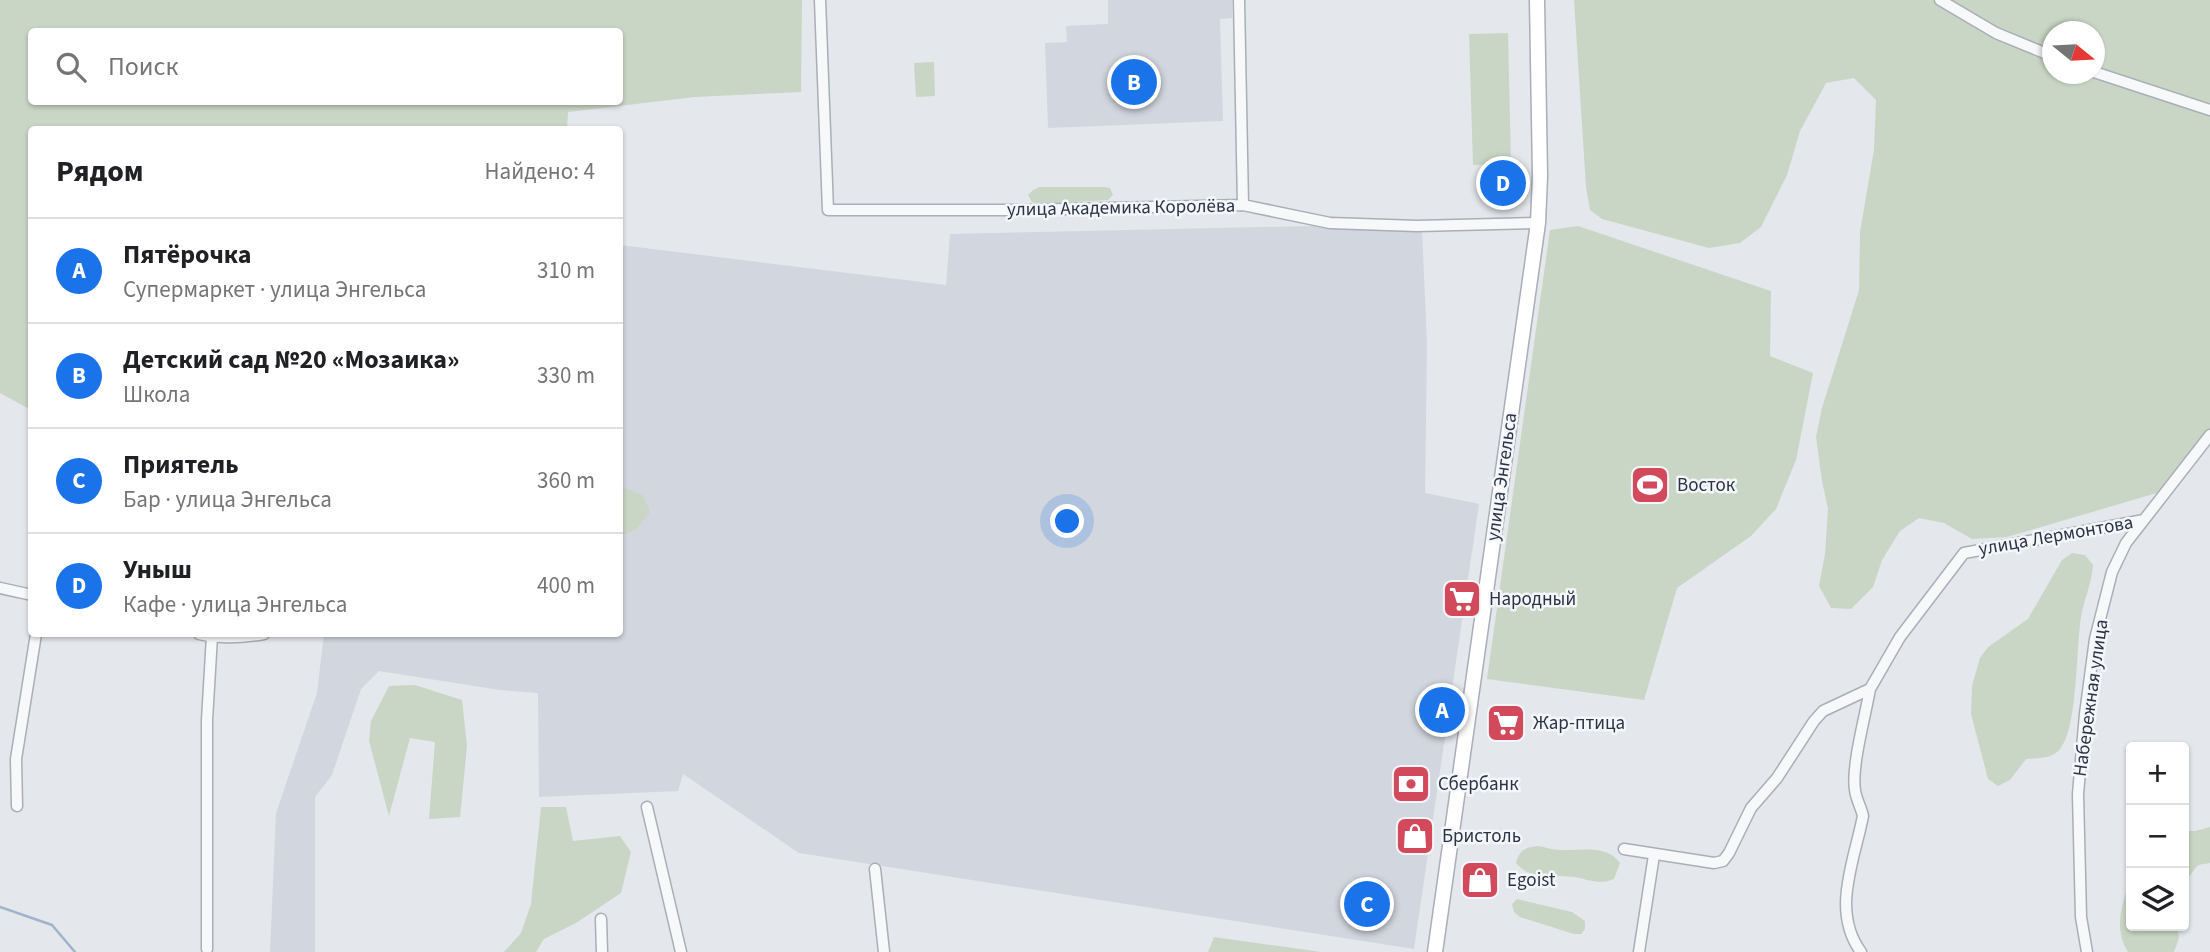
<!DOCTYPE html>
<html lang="ru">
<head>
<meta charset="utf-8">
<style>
	body { margin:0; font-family:"Source Sans 3",sans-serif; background:#f2f2f2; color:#202124 }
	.controls { position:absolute; right:21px; bottom:21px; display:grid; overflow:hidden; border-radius:7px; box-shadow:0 2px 5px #0004 }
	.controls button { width:63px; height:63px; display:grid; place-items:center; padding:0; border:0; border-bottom:2px solid #e0e0e0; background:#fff; color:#202124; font:35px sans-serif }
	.compass { position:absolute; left:2042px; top:21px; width:63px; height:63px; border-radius:50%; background:#fff; box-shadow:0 2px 5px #0004; rotate:108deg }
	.you { position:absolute; left:1068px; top:522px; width:24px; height:24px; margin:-18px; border:5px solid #fff; border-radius:50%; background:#1a73e8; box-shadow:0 0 0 10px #1a73e833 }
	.badge { display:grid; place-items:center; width:46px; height:46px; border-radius:50%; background:#1a73e8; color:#fff; font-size:23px; font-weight:700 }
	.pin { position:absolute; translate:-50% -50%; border:4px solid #fff; box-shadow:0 2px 7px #0006 }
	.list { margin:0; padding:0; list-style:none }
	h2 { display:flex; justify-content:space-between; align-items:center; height:91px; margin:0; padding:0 28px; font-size:30px }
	h2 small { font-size:23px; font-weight:400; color:#757577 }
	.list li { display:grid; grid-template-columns:46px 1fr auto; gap:21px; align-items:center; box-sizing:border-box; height:105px; padding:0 28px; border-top:2px solid #e0e0e0 }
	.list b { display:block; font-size:26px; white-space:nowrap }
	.list p { margin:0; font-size:23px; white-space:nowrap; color:#757577 }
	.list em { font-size:23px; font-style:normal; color:#757577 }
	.icon { flex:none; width:38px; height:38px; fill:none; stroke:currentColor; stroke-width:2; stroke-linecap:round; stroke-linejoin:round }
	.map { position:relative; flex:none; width:2210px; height:952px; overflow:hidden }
	.search { position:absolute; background:#fff; box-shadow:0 2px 5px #0004; left:28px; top:28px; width:595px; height:77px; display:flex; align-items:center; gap:18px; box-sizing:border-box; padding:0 24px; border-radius:7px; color:#757577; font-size:26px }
	.panel { position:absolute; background:#fff; box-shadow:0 2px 5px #0004; left:28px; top:126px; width:595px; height:511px; border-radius:7px }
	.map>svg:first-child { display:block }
	.built { fill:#d2d6de }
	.green { fill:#c9d6c5; fill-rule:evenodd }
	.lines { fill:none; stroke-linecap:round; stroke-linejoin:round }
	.stream { stroke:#9fb4cc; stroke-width:2.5 }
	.street-casing { stroke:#a9aeb7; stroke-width:13 }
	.secondary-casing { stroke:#a9aeb7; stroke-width:17 }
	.street { stroke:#f7f8fa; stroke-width:10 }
	.secondary { stroke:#fff; stroke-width:14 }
	.labels { text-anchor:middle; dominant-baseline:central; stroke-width:5; stroke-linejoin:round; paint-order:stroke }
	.street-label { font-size:19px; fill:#2b3445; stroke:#f4f6f9 }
	.poi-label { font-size:19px; fill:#2b3445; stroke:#f4f6f9; text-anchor:start }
</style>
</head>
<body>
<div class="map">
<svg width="2210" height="952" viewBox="0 0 2210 952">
	<rect width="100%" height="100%" fill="#e4e7ec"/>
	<path class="built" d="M1108 0H1232V18L1220 19 1223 121 1048 128 1045 43 1067 42 1066 26 1108 24Z
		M1310 226 1422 230 1427 344 1425 493 1479 504 1414 949 799 853 683 774 678 791 539 797 538 693 500 690 379 671 361 689 332 775 315 797V952H270L276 813 317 693 324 634H620V245L946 285 950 234Z"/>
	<path class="green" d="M0 0H802L801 92 695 97 568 112 567 130H32L31 410 0 393ZM32 32H620V102H32Z
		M1574 0H2210V428L2167 490 2007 537 1972 539 1944 523 1919 518 1900 531 1882 560 1873 587 1851 609 1831 608 1819 586 1825 554 1828 509 1822 481 1816 437 1822 408 1859 290 1860 232 1874 150 1876 100 1854 78 1826 83 1800 131 1787 175 1761 227 1740 243 1709 248 1602 219 1590 210 1586 187ZM2052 32H2094V74H2052Z
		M1508 33 1511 164 1473 165 1469 34Z
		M934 62 935 96 916 97 914 63Z
		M1040 187H1103L1110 188 1113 195 1108 200 1039 204 1032 202 1028 195 1033 190Z
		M1578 226 1771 291 1770 356 1813 373 1796 460 1776 509 1751 536 1677 588 1644 700 1487 679 1550 230Z
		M620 486 642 495 649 508V514L635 530 620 536Z
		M2072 553 2085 555 2093 565C2092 583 2084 599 2081 617 2076 647 2078 728 2060 749 2052 759 2038 758 2026 759L2010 780 1998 786 1988 779 1971 714 1972 686 1980 658 1988 647 2028 619 2062 560Z
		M415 685 462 700 467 746 460 817 429 819 435 742 410 738 389 816 369 741 371 721 389 686Z
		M541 807H566L573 841 620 836 631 852 621 893 576 923 544 939 536 952H504L521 933 531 904Z
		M2210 827V863L2198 865 2184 883V831H2196Z
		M1538 846C1545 847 1553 850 1561 850 1581 851 1607 844 1620 863L1614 879C1599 885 1590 880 1575 877 1555 874 1530 881 1516 863 1519 850 1526 847 1538 846Z
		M2131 879V926H2177L2179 938 2174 952H2128C2113 928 2122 903 2131 879Z
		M1517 899 1572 912 1585 921V929L1581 934H1574L1520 917 1514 912 1512 904Z
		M1214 937 1321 952H1208Z"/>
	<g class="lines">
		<path class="stream" d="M0 907 52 925 75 952"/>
		<g class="street-casing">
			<path id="street" d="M820 0 828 210H1023L1243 205 1330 223 1417 226 1538 223
				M1239 0 1243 205
				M1940 0 1996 33 2052 56
				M2094 72 2210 110
				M0 588 32 595
				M199 634C221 639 241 638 264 634
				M17 806 16 759 36 634
				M647 807 681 952
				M1624 849 1714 863 1723 861 1729 853 1751 808 1777 778 1814 721 1823 711 1870 689 1900 637 1964 553 2144 520
				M875 869 884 952
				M601 919 602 952
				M207 949V720L212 636
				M1639 952 1654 855
				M1861 952C1831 911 1854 862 1863 816 1861 807 1856 799 1855 790 1851 767 1866 713 1870 689
				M2087 952 2081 917 2078 794 2085 714 2095 639 2112 572 2126 543 2210 435"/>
		</g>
		<g class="secondary-casing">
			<path id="secondary" d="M1435 952 1538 223 1540 176 1537 0"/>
		</g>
		<use href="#street" class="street"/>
		<use href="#secondary" class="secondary"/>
	</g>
	<defs>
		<g id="stadium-square" transform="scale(2.0125)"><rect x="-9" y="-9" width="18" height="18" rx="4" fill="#d1495b" stroke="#f4f6f9"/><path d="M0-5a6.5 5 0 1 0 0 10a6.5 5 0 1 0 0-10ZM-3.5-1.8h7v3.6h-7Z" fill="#fff"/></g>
		<g id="supermarket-square" transform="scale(2.0125)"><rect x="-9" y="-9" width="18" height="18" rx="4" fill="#d1495b" stroke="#f4f6f9"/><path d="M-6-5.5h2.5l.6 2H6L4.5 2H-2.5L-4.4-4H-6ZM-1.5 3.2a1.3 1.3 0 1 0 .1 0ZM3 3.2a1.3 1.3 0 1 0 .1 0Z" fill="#fff"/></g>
		<g id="bank-square" transform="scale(2.0125)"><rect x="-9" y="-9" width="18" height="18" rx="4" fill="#d1495b" stroke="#f4f6f9"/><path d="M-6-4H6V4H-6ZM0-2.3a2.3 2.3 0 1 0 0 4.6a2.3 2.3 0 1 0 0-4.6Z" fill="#fff"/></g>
		<g id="shop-square" transform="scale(2.0125)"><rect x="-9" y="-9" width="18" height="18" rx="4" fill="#d1495b" stroke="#f4f6f9"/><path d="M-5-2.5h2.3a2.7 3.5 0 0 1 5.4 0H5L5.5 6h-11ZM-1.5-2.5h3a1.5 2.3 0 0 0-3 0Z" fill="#fff"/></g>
	</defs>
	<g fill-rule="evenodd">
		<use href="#stadium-square" x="1650" y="485"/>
		<use href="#supermarket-square" x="1462" y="599"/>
		<use href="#supermarket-square" x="1506" y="723"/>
		<use href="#bank-square" x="1411" y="784"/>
		<use href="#shop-square" x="1415" y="836"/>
		<use href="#shop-square" x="1480" y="880"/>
	</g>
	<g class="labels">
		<g class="street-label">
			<text transform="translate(1121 208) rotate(-1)">улица Академика Королёва</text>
			<text transform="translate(1502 477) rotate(-82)">улица Энгельса</text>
			<text transform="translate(2056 536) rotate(-10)">улица Лермонтова</text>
			<text transform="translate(2091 698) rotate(-82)">Набережная улица</text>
		</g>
		<g class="poi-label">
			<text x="1677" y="485">Восток</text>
			<text x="1489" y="599">Народный</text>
			<text x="1533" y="723">Жар-птица</text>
			<text x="1438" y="784">Сбербанк</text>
			<text x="1442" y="836">Бристоль</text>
			<text x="1507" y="880">Egoist</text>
		</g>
	</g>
</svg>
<div class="controls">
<button>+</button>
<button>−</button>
<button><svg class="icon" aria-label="layers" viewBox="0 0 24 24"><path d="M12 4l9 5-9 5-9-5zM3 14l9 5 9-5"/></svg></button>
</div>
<svg class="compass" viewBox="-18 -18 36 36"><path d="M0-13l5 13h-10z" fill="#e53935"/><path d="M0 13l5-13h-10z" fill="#757577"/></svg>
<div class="you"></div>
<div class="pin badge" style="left:1442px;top:710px">A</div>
<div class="pin badge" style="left:1134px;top:82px">B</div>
<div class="pin badge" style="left:1367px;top:904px">C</div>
<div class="pin badge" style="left:1503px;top:183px">D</div>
<div class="search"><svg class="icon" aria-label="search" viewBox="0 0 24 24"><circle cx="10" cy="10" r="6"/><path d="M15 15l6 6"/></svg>Поиск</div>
<section class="panel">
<h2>Рядом<small>Найдено: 4</small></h2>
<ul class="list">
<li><span class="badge">A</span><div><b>Пятёрочка</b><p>Супермаркет · улица Энгельса</p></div><em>310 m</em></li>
<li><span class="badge">B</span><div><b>Детский сад №20 «Мозаика»</b><p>Школа</p></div><em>330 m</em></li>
<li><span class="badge">C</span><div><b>Приятель</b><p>Бар · улица Энгельса</p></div><em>360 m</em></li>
<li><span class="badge">D</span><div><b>Уныш</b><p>Кафе · улица Энгельса</p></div><em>400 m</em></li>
</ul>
</section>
</div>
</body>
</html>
